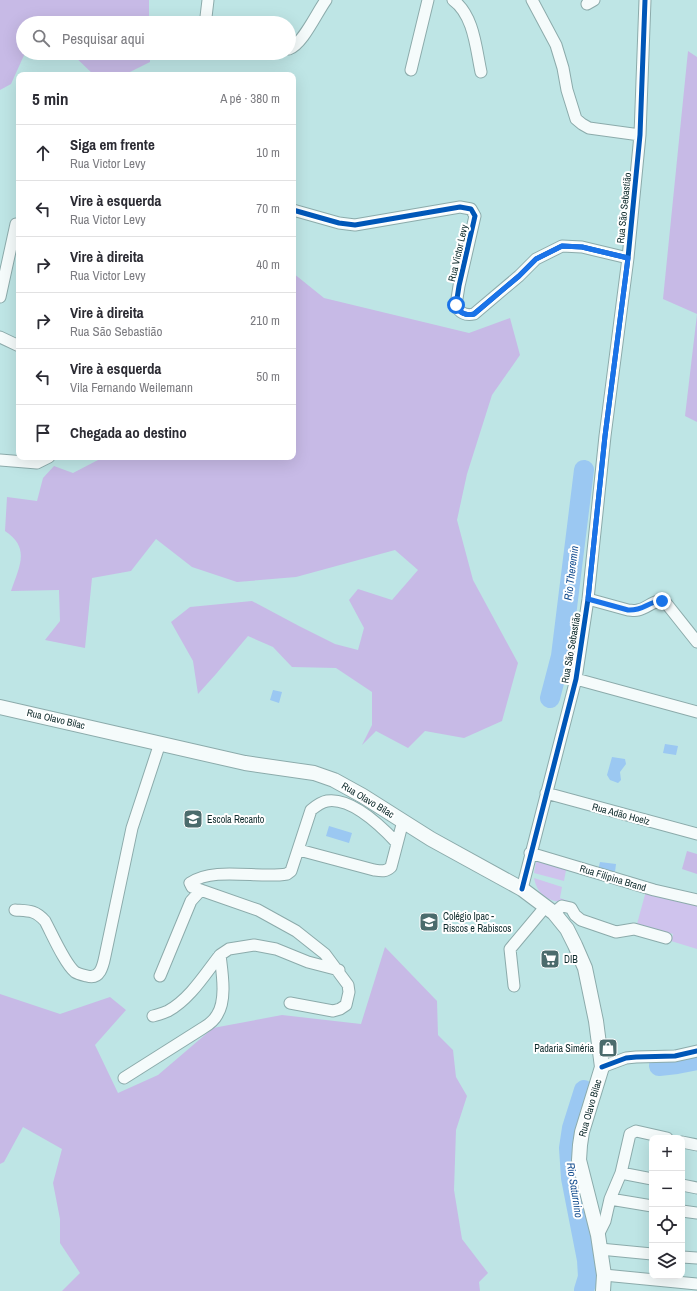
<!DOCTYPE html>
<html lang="pt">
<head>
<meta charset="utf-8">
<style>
	body { margin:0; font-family:"Archivo Narrow",sans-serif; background:#f7f7f7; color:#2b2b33 }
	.controls { position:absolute; right:12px; bottom:12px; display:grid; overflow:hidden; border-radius:8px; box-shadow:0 4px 16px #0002 }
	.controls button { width:36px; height:36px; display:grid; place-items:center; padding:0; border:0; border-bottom:1px solid #e1e1e2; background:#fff; color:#2b2b33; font:20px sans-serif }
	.stop { position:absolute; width:12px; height:12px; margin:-9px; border:3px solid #1a73e8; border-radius:50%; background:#fff }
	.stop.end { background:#1a73e8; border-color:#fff; box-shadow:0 1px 4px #0008 }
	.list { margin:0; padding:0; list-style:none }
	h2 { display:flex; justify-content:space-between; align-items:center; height:52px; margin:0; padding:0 16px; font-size:17px }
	h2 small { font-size:13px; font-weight:400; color:#7c7c81 }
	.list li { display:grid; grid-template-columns:26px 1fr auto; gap:12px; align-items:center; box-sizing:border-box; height:56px; padding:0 16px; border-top:1px solid #e1e1e2 }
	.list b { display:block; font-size:15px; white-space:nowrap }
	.list p { margin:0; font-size:13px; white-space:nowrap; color:#7c7c81 }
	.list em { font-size:13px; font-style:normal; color:#7c7c81 }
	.icon { flex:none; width:22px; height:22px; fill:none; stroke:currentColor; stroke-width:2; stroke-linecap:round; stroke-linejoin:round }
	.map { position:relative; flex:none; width:697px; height:1291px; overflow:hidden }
	.search { position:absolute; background:#fff; box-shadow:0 4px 16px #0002; left:16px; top:16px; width:280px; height:44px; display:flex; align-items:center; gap:10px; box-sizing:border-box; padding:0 14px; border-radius:22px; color:#7c7c81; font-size:15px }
	.panel { position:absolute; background:#fff; box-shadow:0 4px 16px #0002; left:16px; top:72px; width:280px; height:388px; border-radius:8px }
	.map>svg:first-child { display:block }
	.green { fill:#cfc3ed }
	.forest { fill:#c7bae6 }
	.water { fill:#9bc8f2 }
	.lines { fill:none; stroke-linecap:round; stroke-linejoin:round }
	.river { stroke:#9bc8f2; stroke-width:20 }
	.minor-casing { stroke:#8cabab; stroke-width:13 }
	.major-casing { stroke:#8cabab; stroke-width:16 }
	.minor { stroke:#f5fbfb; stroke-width:11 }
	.major { stroke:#f5fbfb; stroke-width:14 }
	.cycleway-casing { stroke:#fff; stroke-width:8 }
	.cycleway { stroke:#0057b8; stroke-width:5 }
	.route { stroke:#1a73e8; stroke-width:5 }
	.labels { text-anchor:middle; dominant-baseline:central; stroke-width:4; stroke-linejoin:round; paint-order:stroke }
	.street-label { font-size:10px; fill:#0d2a2b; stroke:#fff }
	.poi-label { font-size:10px; fill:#0d2a2b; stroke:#fff; text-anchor:start }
	.water-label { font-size:11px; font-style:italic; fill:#114b8e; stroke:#fff }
</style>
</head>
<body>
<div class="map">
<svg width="697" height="1291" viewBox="0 0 697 1291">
	<rect width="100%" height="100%" fill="#bee5e5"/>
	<path class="green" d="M537 857 576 868 575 873 566 870 564 881 534 873Z
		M534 878 562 887 560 898 571 902C552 903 538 898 534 878Z
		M646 891 697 902V949L671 941 673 934 637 924Z"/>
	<path class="forest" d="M0 0H149V23H23V53H25L11 84 0 90Z
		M688 51 697 57V422L685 416 697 314 663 299Z
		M71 53H150V62L124 75H94Z
		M293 273 324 298 469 333 510 318 520 355 492 395 467 474 457 520 473 580 518 663 502 721 464 738 425 731 408 748 376 731 362 745 372 725V692L336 668 292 667 273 647 248 636 216 674 198 694 193 661 171 622 190 607 252 601 299 626 335 644 358 650 364 628 349 600 358 589 392 600 418 570 395 550 296 577 237 582 192 567 156 539 131 571 92 578 85 648 45 640 60 621 59 590 11 591C19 567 31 548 5 531L7 497 37 501 43 478 54 466 73 473 98 460V457H293Z
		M687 851 697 854V874L682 869Z
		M385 947 437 1001 438 1035 453 1050 456 1077 467 1096 456 1130 454 1190 462 1239 488 1273 479 1282 480 1291H62L80 1273 60 1243V1219L53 1183 62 1149 23 1127 4 1162 0 1164V994L60 1014 110 997 126 1010 95 1045 118 1093 158 1075 213 1028 282 1015 361 1024Z"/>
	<path class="water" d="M273 690 282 692 279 703 270 700Z
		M665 744 678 746 676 755 663 753Z
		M612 757 625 759 626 764 620 772 621 780 618 783 610 780 607 775Z
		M329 826 352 833 349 843 326 836Z
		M600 862 616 864 615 872 598 870Z"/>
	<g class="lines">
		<path class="river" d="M550 698 561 656 584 470
			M659 1066 677 1064 697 1060
			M584 1290 588 1277 587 1260 571 1178 569 1148 572 1128 584 1090"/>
		<g class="minor-casing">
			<path id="minor" d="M453 0C474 15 476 49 481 72
				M532 0 556 45 563 68 567 90 576 119 582 124 589 128 640 135
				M587 4 594 0
				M207 23 206 17 208 0
				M289 49C303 44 317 12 326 0
				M411 70 428 0
				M293 210 339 223 355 225 460 207 471 209 475 216 459 286 456 305C459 313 466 316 474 314L519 276 536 259 562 246 582 247 628 258
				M0 297 16 224
				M0 337 19 346
				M0 460 37 463 49 457
				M588 599 628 610C631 610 635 611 638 610 649 608 655 597 666 603L697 642
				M576 679 697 712
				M546 793 697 834
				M299 850 374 870C381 871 386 872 391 867L403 821
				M530 853 654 890 697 900
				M522 889 576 679 588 599 605 436 628 258 640 135 645 0
				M15 910C29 911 35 910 45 921 52 934 65 964 75 972 78 974 83 975 87 976 100 980 103 966 105 956L132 828 160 743
				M554 913 562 906 571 908 575 915 581 920 616 932 634 929 666 938
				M160 976 191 901 201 890
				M514 986 510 949 546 906
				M290 1003 333 1011 340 1009 346 1005 349 992 348 985 325 954 296 931 258 910 192 887 190 883C214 866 259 879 287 874L291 871 311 810C316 806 321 802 327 801 352 797 382 827 397 843
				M153 1016C158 1015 163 1013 168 1011 190 999 205 974 220 955
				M602 1067 626 1058 636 1057 675 1056 697 1051
				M124 1078 203 1028C208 1025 214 1021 217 1015 227 1000 222 972 220 955L229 949 254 945 276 949 308 962 339 970
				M682 1142 697 1145
				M621 1173 652 1179
				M682 1185 697 1188
				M610 1199 652 1206
				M682 1211 697 1213
				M598 1235 605 1221 610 1199 621 1173 630 1134 636 1131 667 1138
				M600 1249 652 1254
				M682 1257 697 1258
				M604 1275 697 1284"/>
		</g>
		<g class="major-casing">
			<path id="major" d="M0 707 245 763 314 773 334 780 363 796 431 839 522 889 554 913 567 929 575 945 585 968 596 1021 602 1067 582 1132 580 1145 579 1160 598 1235 604 1275 603 1291"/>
		</g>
		<use href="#minor" class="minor"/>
		<use href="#major" class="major"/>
		<g class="cycleway-casing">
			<path id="cycleway" d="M293 210 339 223 355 225 460 207 471 209 475 216 459 286 456 305C459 313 466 316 474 314L519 276 536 259 562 246 582 247 628 258
				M522 889 576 679 588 599 605 436 628 258 640 135 645 0
				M602 1067 626 1058 636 1057 675 1056 697 1051"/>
		</g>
		<use href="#cycleway" class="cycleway"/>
	</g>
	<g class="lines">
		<path class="route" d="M456 305C459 313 466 316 474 314L519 276 536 259 562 246 582 247 628 258 605 436 588 599 628 610C644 611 648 601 662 601"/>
	</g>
	<defs>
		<g id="school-square" transform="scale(1)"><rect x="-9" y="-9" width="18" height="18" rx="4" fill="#4b6b6c" stroke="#fff"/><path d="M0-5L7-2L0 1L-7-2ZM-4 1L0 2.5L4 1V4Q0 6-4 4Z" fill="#fff"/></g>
		<g id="supermarket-square" transform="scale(1)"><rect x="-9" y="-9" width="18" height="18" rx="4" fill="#4b6b6c" stroke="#fff"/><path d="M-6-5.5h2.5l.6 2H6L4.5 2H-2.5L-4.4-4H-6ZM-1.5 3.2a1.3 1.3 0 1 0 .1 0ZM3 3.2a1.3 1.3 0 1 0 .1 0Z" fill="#fff"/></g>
		<g id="shop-square" transform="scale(1)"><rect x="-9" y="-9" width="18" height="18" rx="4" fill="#4b6b6c" stroke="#fff"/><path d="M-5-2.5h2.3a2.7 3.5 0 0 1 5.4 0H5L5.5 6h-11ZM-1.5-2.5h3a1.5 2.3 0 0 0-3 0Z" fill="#fff"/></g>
	</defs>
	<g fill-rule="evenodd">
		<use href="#school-square" x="193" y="819"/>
		<use href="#school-square" x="429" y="922"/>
		<use href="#supermarket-square" x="550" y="959"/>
		<use href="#shop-square" x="608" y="1048"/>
	</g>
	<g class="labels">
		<g class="street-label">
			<text transform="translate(624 208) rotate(-84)">Rua São Sebastião</text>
			<text transform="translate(458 253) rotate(-77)">Rua Victor Levy</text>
			<text transform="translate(571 648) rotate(-80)">Rua São Sebastião</text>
			<text transform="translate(56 719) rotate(13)">Rua Olavo Bilac</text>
			<text transform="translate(368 800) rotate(31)">Rua Olavo Bilac</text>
			<text transform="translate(621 814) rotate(15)">Rua Adão Hoelz</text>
			<text transform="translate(613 878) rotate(17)">Rua Filipina Brand</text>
			<text transform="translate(590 1108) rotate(-74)">Rua Olavo Bilac</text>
		</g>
		<g class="poi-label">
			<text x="207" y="819">Escola Recanto</text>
			<text x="443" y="916">Colégio Ipac -<tspan x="443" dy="12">Riscos e Rabiscos</tspan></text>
			<text x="564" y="959">DIB</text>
			<text x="594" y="1048" text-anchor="end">Padaria Siméria</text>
		</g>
		<g class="water-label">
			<text transform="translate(571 573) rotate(-83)">Rio Theremin</text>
			<text transform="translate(575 1190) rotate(81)">Rio Saturnino</text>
		</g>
	</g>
</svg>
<div class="controls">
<button>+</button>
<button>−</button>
<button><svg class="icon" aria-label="locate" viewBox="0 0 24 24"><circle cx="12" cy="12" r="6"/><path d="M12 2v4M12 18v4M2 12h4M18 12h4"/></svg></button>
<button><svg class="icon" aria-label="layers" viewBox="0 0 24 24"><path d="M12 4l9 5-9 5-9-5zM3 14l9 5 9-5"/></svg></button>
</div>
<div class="stop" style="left:456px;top:305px"></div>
<div class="stop end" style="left:662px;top:601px"></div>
<div class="search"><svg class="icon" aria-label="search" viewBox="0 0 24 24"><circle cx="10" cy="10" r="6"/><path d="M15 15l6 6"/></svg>Pesquisar aqui</div>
<section class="panel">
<h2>5 min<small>A pé · 380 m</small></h2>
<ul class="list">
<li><svg class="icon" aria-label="ahead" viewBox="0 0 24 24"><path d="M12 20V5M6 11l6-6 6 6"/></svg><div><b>Siga em frente</b><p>Rua Victor Levy</p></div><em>10 m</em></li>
<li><svg class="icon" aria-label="left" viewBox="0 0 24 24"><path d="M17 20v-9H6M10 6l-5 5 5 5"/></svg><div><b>Vire à esquerda</b><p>Rua Victor Levy</p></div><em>70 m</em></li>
<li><svg class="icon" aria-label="right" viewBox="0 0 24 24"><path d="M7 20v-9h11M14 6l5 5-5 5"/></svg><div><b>Vire à direita</b><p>Rua Victor Levy</p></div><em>40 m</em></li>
<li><svg class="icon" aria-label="right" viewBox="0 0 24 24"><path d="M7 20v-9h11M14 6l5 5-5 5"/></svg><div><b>Vire à direita</b><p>Rua São Sebastião</p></div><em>210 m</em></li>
<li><svg class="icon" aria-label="left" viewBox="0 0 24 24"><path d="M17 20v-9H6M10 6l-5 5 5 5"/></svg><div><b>Vire à esquerda</b><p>Vila Fernando Weilemann</p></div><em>50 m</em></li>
<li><svg class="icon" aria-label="arrive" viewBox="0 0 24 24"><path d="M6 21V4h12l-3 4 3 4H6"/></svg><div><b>Chegada ao destino</b></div></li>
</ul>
</section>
</div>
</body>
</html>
